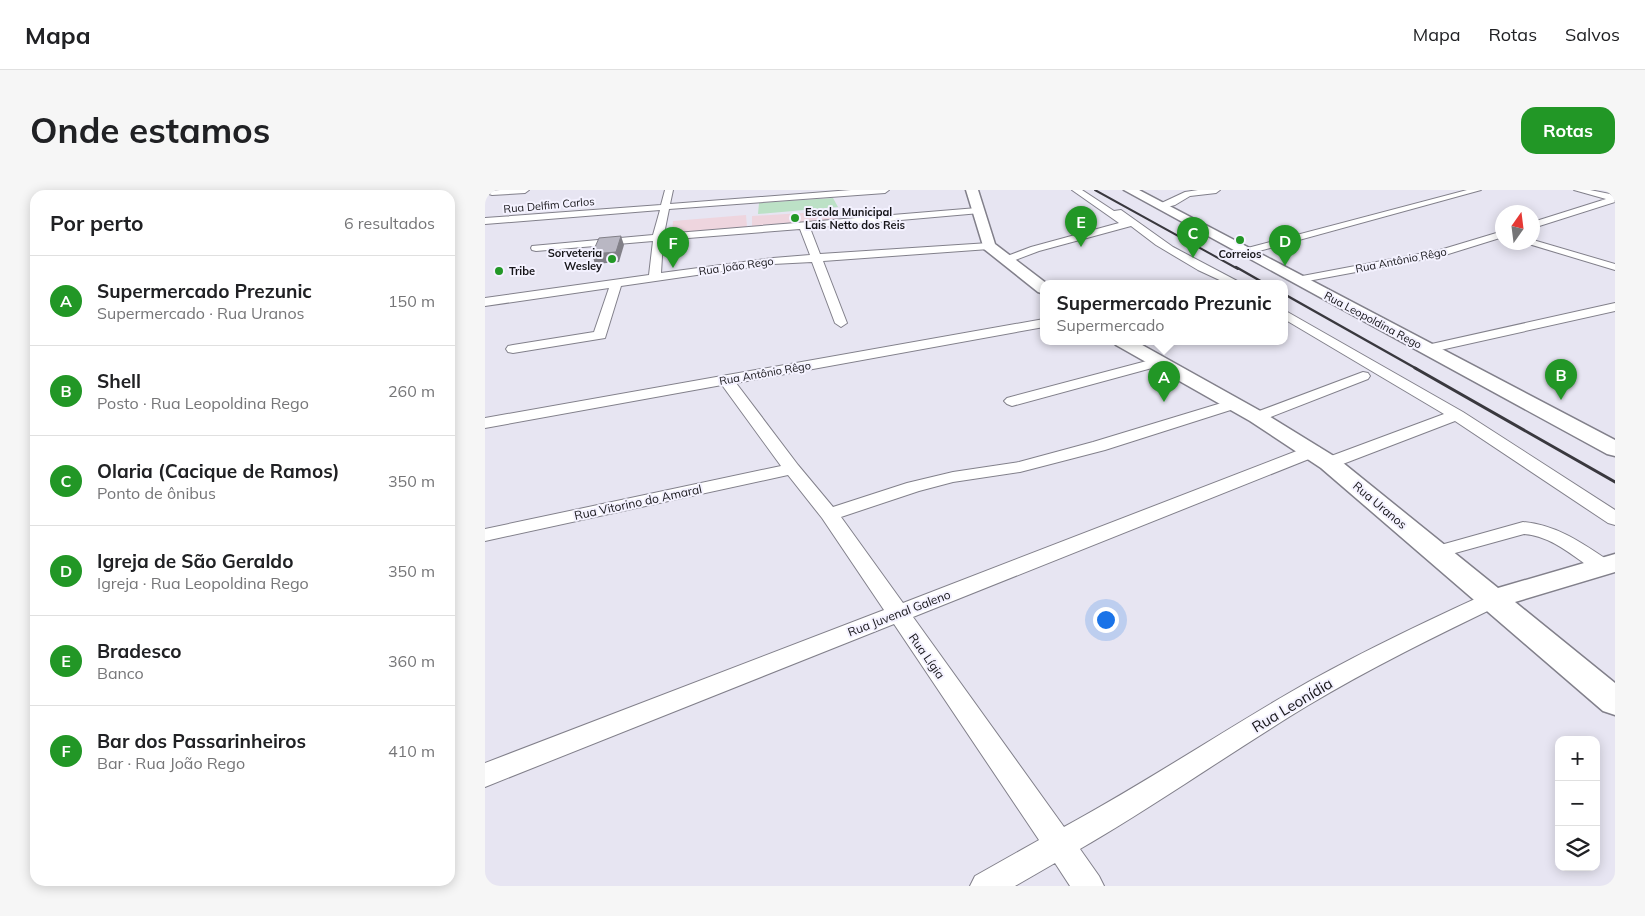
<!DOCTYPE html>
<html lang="pt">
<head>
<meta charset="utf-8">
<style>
	body { margin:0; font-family:Mulish,sans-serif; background:#f6f6f6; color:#202124 }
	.controls { position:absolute; right:15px; bottom:15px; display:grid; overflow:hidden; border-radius:10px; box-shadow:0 2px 12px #0003 }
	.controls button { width:45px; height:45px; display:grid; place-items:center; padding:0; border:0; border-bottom:1px solid #e0e0e0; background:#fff; color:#202124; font:25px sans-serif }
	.compass { position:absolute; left:1010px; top:15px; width:45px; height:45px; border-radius:50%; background:#fff; box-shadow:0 2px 12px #0003; rotate:14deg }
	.you { position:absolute; left:620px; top:429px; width:18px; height:18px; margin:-12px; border:4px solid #fff; border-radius:50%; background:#1a73e8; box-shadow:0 0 0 8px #1a73e833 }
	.badge { display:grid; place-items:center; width:32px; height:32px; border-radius:50%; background:#229726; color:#fff; font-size:16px; font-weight:700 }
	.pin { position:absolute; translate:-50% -41px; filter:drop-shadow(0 1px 2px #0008) }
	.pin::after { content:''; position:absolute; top:26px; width:18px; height:15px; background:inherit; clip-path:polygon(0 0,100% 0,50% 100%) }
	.popup { position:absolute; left:555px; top:90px; width:248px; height:65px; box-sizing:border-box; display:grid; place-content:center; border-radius:10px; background:#fff; filter:drop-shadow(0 1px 4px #0005); font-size:16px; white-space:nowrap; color:#757577 }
	.popup b { font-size:19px; color:#202124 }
	.popup::after { content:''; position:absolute; left:50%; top:100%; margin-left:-10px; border:10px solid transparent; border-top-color:#fff }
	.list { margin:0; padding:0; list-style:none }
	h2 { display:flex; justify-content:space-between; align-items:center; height:65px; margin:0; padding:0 20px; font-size:21px }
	h2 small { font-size:16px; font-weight:400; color:#757577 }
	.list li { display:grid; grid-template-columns:32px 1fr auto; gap:15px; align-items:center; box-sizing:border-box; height:90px; padding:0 20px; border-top:1px solid #e0e0e0 }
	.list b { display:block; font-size:19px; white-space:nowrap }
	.list p { margin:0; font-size:16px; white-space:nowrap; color:#757577 }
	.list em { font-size:16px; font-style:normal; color:#757577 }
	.icon { flex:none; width:28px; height:28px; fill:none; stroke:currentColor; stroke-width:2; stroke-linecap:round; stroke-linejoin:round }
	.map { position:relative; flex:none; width:1130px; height:696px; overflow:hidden; border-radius:15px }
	header { display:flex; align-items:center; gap:30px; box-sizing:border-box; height:70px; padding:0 25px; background:#fff; border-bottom:1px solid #e0e0e0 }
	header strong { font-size:24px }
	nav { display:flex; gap:28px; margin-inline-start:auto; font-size:18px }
	.intro { display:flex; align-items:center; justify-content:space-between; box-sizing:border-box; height:120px; padding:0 30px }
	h1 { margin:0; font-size:35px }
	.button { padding:12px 22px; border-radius:15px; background:#229726; color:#fff; font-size:18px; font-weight:700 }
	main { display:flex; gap:30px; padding:0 30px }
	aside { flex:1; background:#fff; border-radius:15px; box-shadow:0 2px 12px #0003 }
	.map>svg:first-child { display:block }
	.education { fill:#eed5de }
	.green { fill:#bce1c6 }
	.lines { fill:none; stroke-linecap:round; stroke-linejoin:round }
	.minor-casing { stroke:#82808b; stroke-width:2 }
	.major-casing { stroke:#82808b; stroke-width:3 }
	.minor { fill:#fff; fill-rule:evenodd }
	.major { fill:#fff; fill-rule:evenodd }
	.rail-far2 { stroke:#39383e; stroke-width:2 }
	.rail-far1 { stroke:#39383e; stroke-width:2.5 }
	.rail { stroke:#39383e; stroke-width:3 }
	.shaded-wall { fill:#828088 }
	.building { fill:#b9b7c3; stroke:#828088 }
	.poi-dot { fill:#229726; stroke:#f4f2ff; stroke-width:2 }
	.labels { text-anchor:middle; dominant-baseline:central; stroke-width:4; stroke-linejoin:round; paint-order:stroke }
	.far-street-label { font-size:11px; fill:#161519; stroke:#f4f2ff }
	.far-poi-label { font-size:11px; font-weight:bold; fill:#161519; stroke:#f4f2ff; text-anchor:start }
	.street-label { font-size:12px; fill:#161519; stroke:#f4f2ff }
	.near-street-label { font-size:15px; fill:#161519; stroke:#f4f2ff }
</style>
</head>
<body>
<header>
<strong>Mapa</strong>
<nav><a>Mapa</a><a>Rotas</a><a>Salvos</a></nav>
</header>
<div class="intro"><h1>Onde estamos</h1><a class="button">Rotas</a></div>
<main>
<aside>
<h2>Por perto<small>6 resultados</small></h2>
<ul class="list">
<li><span class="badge">A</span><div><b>Supermercado Prezunic</b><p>Supermercado · Rua Uranos</p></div><em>150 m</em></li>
<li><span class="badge">B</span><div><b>Shell</b><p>Posto · Rua Leopoldina Rego</p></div><em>260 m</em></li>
<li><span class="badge">C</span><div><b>Olaria (Cacique de Ramos)</b><p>Ponto de ônibus</p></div><em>350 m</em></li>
<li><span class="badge">D</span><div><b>Igreja de São Geraldo</b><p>Igreja · Rua Leopoldina Rego</p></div><em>350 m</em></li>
<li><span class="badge">E</span><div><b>Bradesco</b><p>Banco</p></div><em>360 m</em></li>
<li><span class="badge">F</span><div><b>Bar dos Passarinheiros</b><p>Bar · Rua João Rego</p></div><em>410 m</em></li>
</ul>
</aside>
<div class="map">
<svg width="1130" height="696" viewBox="0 0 1130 696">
	<rect width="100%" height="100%" fill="#e7e5f2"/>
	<path class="education" d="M350 21 353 29 267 36V26Z
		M261 25 262 37 187 43 188 31Z"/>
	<path class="green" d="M348 8 353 17 273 24 274 13Z"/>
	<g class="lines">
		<g class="minor-casing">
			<path id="minor" d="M4 0H44L40 3 7 5 4 4Z
				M180 0H188L185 14 366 0H404L400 3 184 19 179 44 492 18 495 19V23L325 38 335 64 504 53 509 56 504 59 338 71 362 133 356 137 350 133 327 72 288 74 136 96 120 148 28 163 23 162 21 159 23 156 28 155 109 142 124 98 0 116V108L164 85 168 51 51 61 47 60 46 58 47 56 168 45 175 20 0 34V28L176 15ZM315 39 325 65 288 68 176 83 178 50Z
				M587 0H597L629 21 636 20 688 57 756 93H741L713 80 671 55 646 36 554 61 525 72H517L516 70 517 68 546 57 634 33Z
				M713 0H735L731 3 705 6 690 15 675 19 670 16 700 2Z
				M982 0H996L763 64H755L754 62 755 60Z
				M1089 0H1105L1130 5V12L1048 38V32L1121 9Z
				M1018 41V47L957 66 812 93 806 90 812 87 955 60Z
				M1048 50 1130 74V80L1037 52H1048Z
				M1130 113V121L942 163 935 159 942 155Z
				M799 120 978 222 1130 320V335L1123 333 970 231 850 277 844 278 838 277 835 273 838 269 959 224 799 129Z
				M559 129V137L251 193 313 275 348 317 422 293 468 282 534 272 608 252 743 211H755L757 214 755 217 620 260 535 282 468 292 434 301 356 327 418 413 822 257 828 256 834 257 837 261 834 265 428 427 579 637C656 595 729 547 804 503 868 466 935 434 1001 404L1009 402 1017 404 1020 409 1017 414C951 446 885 478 822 516 746 562 673 614 595 659L614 686 619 696H585L570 673 530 696H485L490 686 554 650 409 434 0 597V573L399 420 337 328 303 285 0 351V339L296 276 237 195 0 238V228Z
				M673 168 678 169 680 172 678 175 527 216 522 214 519 211 522 208Z
				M878 182 883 183 885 186 883 189 778 230H766L764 227 766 224Z
				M1038 332C1072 335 1097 353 1124 371L1127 376 1124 381 1117 383 1110 381C1087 365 1066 346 1039 344L952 368 945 366 942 362 945 358Z"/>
		</g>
		<g class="major-casing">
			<path id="major" d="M481 0H493L510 54 561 93H559V104L553 102 499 59Z
				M639 0H654L1130 250V266L1122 264Z
				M628 151H650L779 223 852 268 1013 398 1130 364V382L1030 412 1130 493V525L1118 521 836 278 765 231 631 155Z"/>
		</g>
		<use href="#minor" class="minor"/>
		<use href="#major" class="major"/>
		<path class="rail-far2" d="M610 0 753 79"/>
		<path class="rail-far1" d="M751 77 779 93
			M799 104 932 179"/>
		<path class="rail" d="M930 178 1130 292"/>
	</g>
	<path class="shaded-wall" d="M136 46 139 55 134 72 110 74 107 64Z"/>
	<path class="building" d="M136 46 131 62 107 64 114 48Z"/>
	<g class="poi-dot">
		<circle cx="310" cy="28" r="5"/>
		<circle cx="755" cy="50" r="5"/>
		<circle cx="127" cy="69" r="5"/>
		<circle cx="14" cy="81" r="5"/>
	</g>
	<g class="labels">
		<g class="far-street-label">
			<text transform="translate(64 15) rotate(-5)">Rua Delfim Carlos</text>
			<text transform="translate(916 70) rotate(-11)">Rua Antônio Rêgo</text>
			<text transform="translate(251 76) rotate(-8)">Rua João Rego</text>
			<text transform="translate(888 130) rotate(28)">Rua Leopoldina Rego</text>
			<text transform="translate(280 183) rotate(-10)">Rua Antônio Rêgo</text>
		</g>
		<g class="far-poi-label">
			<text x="320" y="22">Escola Municipal<tspan x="320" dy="13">Lais Netto dos Reis</tspan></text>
			<text x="117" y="63" text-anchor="end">Sorveteria<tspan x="117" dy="13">Wesley</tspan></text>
			<text x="755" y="64" text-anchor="middle">Correios</text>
			<text x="24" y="81">Tribe</text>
		</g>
		<g class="street-label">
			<text transform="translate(153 312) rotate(-12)">Rua Vitorino do Amaral</text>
			<text transform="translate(895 315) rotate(40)">Rua Uranos</text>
			<text transform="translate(414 423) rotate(-21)">Rua Juvenal Galeno</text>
			<text transform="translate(442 466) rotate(55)">Rua Lígia</text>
		</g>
		<g class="near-street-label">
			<text transform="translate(807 515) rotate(-31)">Rua Leonídia</text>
		</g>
	</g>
</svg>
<div class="controls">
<button>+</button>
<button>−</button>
<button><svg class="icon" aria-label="layers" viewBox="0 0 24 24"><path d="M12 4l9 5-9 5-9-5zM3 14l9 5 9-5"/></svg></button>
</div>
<svg class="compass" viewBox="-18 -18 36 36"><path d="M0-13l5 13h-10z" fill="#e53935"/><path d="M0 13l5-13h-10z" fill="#757577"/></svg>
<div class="you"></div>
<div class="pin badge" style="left:679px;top:212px">A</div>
<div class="popup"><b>Supermercado Prezunic</b>Supermercado</div>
<div class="pin badge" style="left:1076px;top:210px">B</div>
<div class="pin badge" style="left:708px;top:68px">C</div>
<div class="pin badge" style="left:800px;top:76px">D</div>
<div class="pin badge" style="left:596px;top:57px">E</div>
<div class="pin badge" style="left:188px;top:78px">F</div>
</div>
</main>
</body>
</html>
